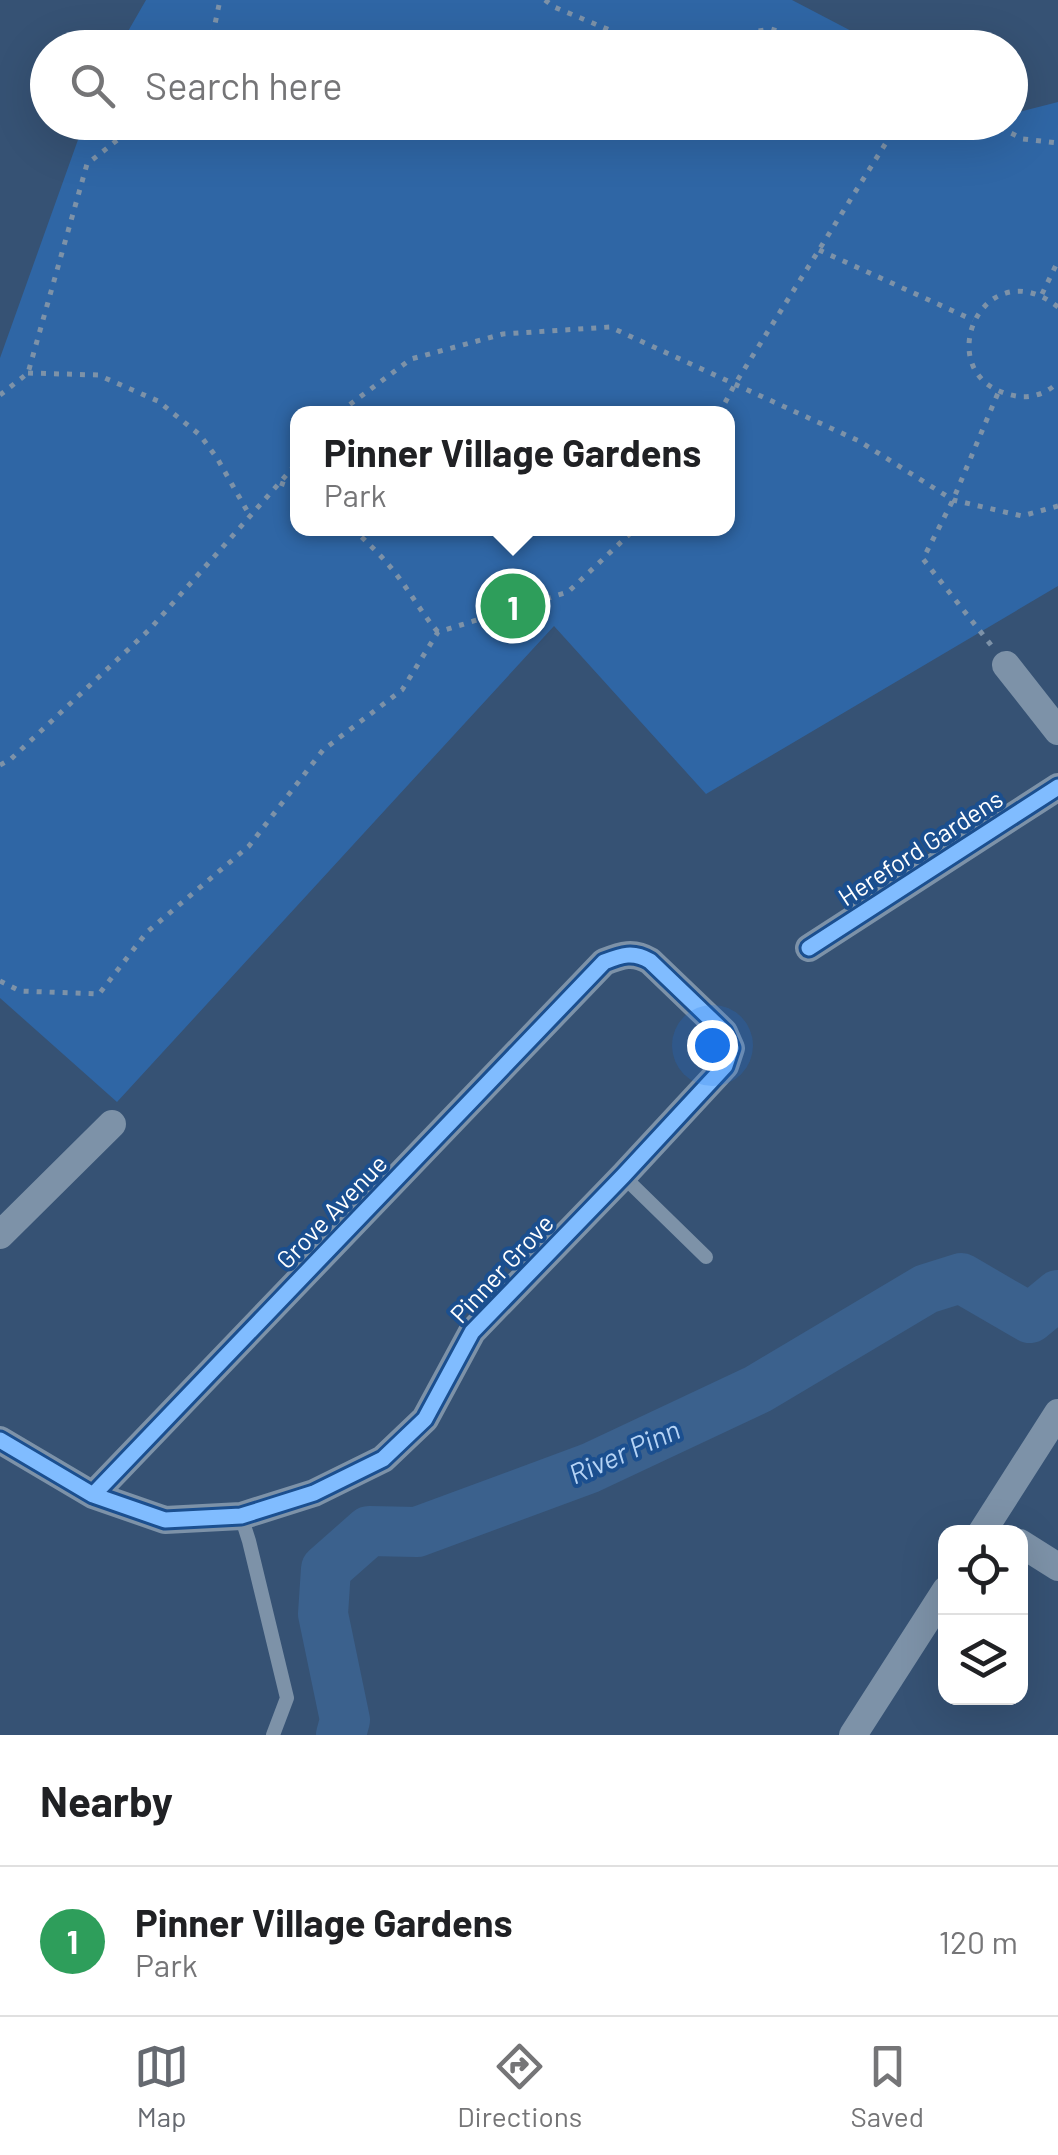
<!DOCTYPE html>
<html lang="en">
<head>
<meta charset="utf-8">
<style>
	body { margin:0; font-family:Barlow,sans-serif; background:#f2f2f2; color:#202124 }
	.controls { position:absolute; right:30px; bottom:30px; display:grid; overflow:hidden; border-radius:20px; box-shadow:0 10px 40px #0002 }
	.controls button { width:90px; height:90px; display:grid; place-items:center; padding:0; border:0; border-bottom:2px solid #e0e0e0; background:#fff; color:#202124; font:50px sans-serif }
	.you { position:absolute; left:712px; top:1045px; width:35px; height:35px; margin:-25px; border:8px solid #fff; border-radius:50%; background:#1a73e8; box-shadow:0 0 0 15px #1a73e833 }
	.badge { display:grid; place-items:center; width:65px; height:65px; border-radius:50%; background:#656970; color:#fff; font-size:32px; font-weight:700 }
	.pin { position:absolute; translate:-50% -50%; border:5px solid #fff; box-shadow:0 2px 10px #0006 }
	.popup { position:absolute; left:290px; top:406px; width:445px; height:130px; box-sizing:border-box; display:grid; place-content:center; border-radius:20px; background:#fff; filter:drop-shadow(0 2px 8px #0005); font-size:32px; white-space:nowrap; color:#757577 }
	.popup b { font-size:38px; color:#202124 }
	.popup::after { content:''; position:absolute; left:50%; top:100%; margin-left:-20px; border:20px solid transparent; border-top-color:#fff }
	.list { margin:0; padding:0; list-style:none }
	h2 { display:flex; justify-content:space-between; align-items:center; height:130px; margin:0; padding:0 40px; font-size:42px }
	h2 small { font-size:32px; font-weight:400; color:#757577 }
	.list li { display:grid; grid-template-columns:65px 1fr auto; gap:30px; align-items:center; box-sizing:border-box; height:150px; padding:0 40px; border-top:2px solid #e0e0e0 }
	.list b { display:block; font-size:38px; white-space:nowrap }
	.list p { margin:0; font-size:32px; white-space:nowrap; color:#757577 }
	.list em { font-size:32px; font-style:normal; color:#757577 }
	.icon { flex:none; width:55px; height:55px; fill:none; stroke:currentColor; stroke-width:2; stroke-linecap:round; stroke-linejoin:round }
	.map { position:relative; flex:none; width:1058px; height:1735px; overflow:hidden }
	.search { position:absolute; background:#fff; box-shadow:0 10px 40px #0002; left:30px; right:30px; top:30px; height:110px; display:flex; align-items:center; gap:25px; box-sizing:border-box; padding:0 35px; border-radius:55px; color:#757577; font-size:38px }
	.sheet { height:280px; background:#fff }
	nav { display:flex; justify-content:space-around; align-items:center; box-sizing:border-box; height:140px; border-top:2px solid #e0e0e0; background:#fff; font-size:28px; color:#757577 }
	nav a { display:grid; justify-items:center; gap:5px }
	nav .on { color:#656970 }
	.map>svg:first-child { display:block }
	.green { fill:#2f66a5; fill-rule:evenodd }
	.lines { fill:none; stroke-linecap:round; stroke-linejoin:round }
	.river { stroke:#3b618d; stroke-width:50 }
	.path { stroke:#7d92a8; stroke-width:5; stroke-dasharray:5 8; stroke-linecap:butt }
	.lane { stroke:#7d92a8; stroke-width:14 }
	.street { stroke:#7d92a8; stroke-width:28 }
	.cycleway-casing { stroke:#1b4f8f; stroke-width:21 }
	.cycleway { stroke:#80bcff; stroke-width:15 }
	.labels { text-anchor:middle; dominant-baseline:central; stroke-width:8; stroke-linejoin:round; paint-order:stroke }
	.street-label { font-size:25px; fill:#fff; stroke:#1b4f8f }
	.water-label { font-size:28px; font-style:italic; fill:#b5d3f5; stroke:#1b4f8f }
</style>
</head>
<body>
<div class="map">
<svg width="1058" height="1735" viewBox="0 0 1058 1735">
	<rect width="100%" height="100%" fill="#365274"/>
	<path class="green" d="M146 0H792L882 47H119Z
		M1058 102V586L706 794 554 626 117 1102 0 998V358L84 123 1010 122 1011 114ZM298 414H728V528H298Z"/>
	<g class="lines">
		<path class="river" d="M341 1735 345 1720 323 1614 326 1569 369 1531 417 1532 590 1468 758 1389 926 1289 961 1278 1030 1318 1058 1295"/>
		<path class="path" d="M545 0 554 7 653 48
			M210 48 220 0
			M656 48 771 29 834 48
			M988 122 1023 139 1058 143
			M819 250 973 320
			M1042 294 1058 261
			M1058 307C981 246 925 380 1016 396 1031 399 1048 393 1058 382
			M28 373 98 375 158 401 200 435 217 458 250 516
			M0 395 28 373 87 164 140 122
			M341 414 348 406 411 359 503 334 610 327 859 441 953 500 1022 516 1058 506
			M719 414 735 384 899 122
			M280 483 298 489
			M352 528C368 543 383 557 396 574 411 593 422 614 438 632
			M991 645 923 559 953 500 998 393
			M0 765 11 759 150 629 298 462
			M0 981 20 991 99 994 147 932 249 846 323 750 402 690 438 632 568 592 636 528"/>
		<path class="lane" d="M623 1176 706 1257
			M241 1516 249 1541 287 1698 273 1735"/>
		<path class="street" d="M1006 665 1058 731
			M809 948 1058 787
			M0 1235 112 1124
			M0 1440 93 1495 165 1520 241 1516 314 1493 383 1459 425 1419 472 1332 623 1176 725 1066 731 1048 724 1032 650 961C633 951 622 955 604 962L93 1495
			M982 1532 1058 1413
			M1020 1543 1058 1567
			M853 1735 946 1590"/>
		<g class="cycleway-casing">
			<path id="cycleway" d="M809 948 1058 787
				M0 1440 93 1495 165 1520 241 1516 314 1493 383 1459 425 1419 472 1332 623 1176 725 1066 731 1048 724 1032 650 961C633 951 622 955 604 962L93 1495"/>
		</g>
		<use href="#cycleway" class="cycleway"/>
	</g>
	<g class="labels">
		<g class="street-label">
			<text transform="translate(920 847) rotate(-33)">Hereford Gardens</text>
			<text transform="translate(331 1211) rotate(-46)">Grove Avenue</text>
			<text transform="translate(501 1268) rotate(-47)">Pinner Grove</text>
		</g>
		<g class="water-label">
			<text transform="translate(624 1451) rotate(-24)">River Pinn</text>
		</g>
	</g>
</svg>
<div class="controls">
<button><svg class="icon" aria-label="locate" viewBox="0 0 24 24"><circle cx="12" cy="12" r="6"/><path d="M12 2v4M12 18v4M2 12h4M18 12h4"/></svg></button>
<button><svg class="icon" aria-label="layers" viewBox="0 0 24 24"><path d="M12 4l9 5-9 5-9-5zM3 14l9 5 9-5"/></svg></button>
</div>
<div class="you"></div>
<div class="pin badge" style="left:513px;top:606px;background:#2e9e5b">1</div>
<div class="popup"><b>Pinner Village Gardens</b>Park</div>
<div class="search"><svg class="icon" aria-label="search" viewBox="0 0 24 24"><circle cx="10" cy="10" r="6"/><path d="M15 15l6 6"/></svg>Search here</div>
</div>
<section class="sheet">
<h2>Nearby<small></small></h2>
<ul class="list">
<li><span class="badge" style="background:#2e9e5b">1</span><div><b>Pinner Village Gardens</b><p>Park</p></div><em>120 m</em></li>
</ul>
</section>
<nav>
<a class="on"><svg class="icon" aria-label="map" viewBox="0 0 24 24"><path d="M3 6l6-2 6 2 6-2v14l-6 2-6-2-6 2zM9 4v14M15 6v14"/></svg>Map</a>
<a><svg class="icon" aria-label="directions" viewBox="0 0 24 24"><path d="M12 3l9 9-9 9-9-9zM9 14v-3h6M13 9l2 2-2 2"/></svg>Directions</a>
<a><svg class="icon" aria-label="saved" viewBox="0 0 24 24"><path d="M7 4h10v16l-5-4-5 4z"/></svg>Saved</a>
</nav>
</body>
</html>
